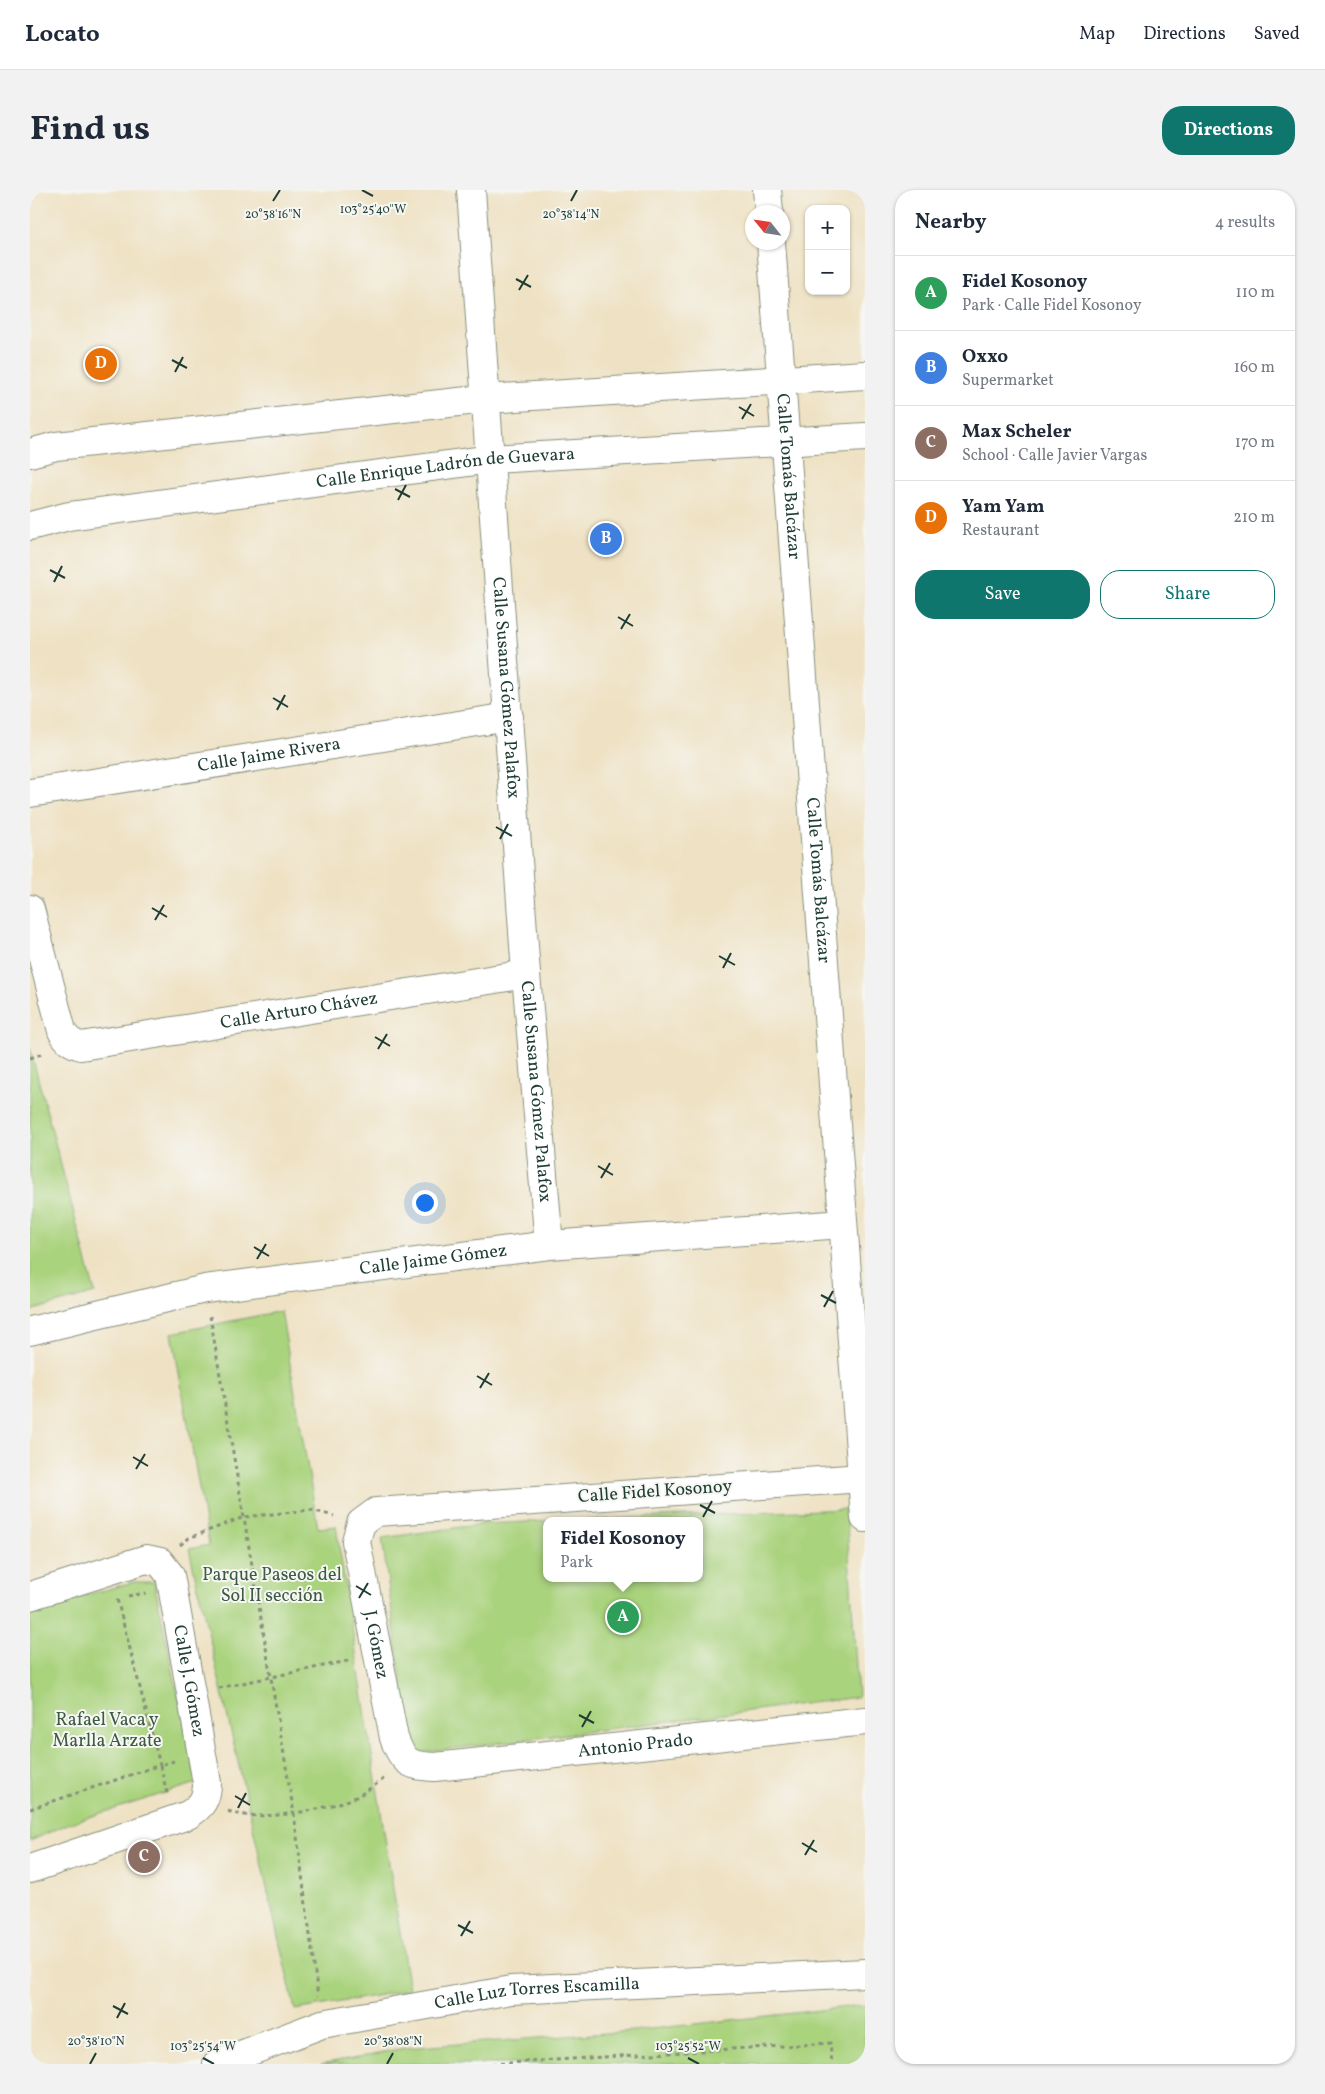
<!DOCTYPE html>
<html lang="en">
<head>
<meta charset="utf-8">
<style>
	body { margin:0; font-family:Vollkorn,serif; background:#f2f2f3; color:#1f2937 }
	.controls { position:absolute; right:15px; top:15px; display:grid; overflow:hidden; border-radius:10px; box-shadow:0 1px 4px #0004 }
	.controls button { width:45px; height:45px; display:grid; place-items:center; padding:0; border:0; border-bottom:1px solid #e0e1e3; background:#fff; color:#1f2937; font:25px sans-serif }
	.compass { position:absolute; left:715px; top:15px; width:45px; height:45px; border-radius:50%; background:#fff; box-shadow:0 1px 4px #0004; rotate:300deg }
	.you { position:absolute; left:394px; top:1012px; width:18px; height:18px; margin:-12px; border:4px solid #fff; border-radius:50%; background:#1a73e8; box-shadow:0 0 0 8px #1a73e833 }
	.badge { display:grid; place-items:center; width:32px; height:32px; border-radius:50%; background:#0f766e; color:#fff; font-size:16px; font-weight:700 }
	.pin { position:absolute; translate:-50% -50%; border:2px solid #fff; box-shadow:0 1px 5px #0006 }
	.popup { position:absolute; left:513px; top:1327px; width:160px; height:65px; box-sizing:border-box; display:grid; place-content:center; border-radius:10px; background:#fff; filter:drop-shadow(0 1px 4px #0005); font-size:16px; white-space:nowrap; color:#747a83 }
	.popup b { font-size:19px; color:#1f2937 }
	.popup::after { content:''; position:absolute; left:50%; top:100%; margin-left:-10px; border:10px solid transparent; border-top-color:#fff }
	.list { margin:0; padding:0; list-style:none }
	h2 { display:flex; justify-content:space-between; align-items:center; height:65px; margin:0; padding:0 20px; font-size:21px }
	h2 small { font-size:16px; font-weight:400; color:#747a83 }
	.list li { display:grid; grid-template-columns:32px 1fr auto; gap:15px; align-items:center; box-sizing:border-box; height:75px; padding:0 20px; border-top:1px solid #e0e1e3 }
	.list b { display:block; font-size:19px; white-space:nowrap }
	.list p { margin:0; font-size:16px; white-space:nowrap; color:#747a83 }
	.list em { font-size:16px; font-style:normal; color:#747a83 }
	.actions { display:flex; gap:10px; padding:15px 20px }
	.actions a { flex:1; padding:11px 0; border:1px solid #0f766e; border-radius:20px; text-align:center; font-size:18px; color:#0f766e }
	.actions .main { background:#0f766e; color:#fff }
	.map { position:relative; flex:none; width:835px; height:1874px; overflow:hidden; border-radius:20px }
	header { display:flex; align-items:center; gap:30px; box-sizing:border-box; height:70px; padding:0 25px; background:#fff; border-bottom:1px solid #e0e1e3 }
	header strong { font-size:24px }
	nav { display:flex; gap:28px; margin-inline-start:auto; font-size:18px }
	.intro { display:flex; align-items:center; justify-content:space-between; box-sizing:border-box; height:120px; padding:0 30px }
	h1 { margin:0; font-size:35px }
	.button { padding:12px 22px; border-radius:20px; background:#0f766e; color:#fff; font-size:18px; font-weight:700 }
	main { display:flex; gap:30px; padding:0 30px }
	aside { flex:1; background:#fff; border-radius:20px; box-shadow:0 1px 4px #0004 }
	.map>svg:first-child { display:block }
	.green { fill:#aad37e; stroke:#648859 }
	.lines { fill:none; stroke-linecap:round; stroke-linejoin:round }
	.minor-casing { stroke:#87907c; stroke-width:30 }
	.tertiary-casing { stroke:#87907c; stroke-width:30 }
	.path { stroke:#87907c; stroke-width:3; stroke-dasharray:4 4; stroke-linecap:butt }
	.minor { stroke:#fff; stroke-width:28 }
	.tertiary { stroke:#fff; stroke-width:28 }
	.ticks { fill:none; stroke:#1f3d34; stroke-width:2 }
	.labels { text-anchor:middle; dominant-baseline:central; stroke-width:4; stroke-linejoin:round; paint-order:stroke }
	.street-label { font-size:18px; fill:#1f3d34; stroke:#f6f6f2 }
	.park-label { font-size:18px; fill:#3b5b43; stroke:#f6f6f2 }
	.ticks-label { font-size:12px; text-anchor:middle; fill:#1f3d34; stroke:#f6f6f2; stroke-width:4; stroke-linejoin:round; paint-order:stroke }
</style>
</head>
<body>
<header>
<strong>Locato</strong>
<nav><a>Map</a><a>Directions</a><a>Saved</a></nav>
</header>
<div class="intro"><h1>Find us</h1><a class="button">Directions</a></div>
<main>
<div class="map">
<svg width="835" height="1874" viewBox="0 0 835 1874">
	<rect width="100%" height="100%" fill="#f6f6f2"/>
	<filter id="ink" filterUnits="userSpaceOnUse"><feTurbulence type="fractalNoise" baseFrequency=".02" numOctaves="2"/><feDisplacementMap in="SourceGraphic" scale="10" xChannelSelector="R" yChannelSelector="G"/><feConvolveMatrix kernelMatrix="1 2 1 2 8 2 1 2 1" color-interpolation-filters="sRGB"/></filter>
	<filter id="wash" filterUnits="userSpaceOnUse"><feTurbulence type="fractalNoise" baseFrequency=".0096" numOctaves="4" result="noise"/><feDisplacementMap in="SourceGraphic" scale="20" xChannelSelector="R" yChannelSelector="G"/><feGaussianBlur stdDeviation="1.12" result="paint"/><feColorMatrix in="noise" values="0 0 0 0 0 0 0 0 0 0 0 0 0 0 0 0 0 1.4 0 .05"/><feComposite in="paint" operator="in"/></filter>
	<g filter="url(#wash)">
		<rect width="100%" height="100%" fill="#efe2c4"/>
		<path class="green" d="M0 858 65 1103 0 1121Z
			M251 1121 288 1338 306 1336 379 1800 265 1820 159 1359 179 1355 142 1143Z
			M816 1319 828 1507 381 1564 352 1348 453 1334 517 1331V1388H669V1331H534Z
			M103 1392H124L167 1593 40 1633 0 1651V1421Z
			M835 1815V1874H291L375 1858 603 1841Z"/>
	</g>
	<g filter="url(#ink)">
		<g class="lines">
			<g class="minor-casing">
				<g id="minor">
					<path id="s1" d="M441 0 496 784 519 1055"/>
					<path d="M737 0 739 22"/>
					<path id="s2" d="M741 52 835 1328"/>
					<path id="s3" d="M0 603 479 527"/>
					<path id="s4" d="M0 719 32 841C37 850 41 853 51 856L496 784"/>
					<path id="s5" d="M0 1141 175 1099 519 1055 813 1034"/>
					<path id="s6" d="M832 1288 346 1322 331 1333 326 1351 364 1548C373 1573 380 1576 405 1577L835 1531"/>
					<path id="s7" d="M0 1406 116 1369 130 1372 140 1385 177 1593C177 1609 172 1616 158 1625L0 1679"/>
					<path id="s8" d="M187 1874 292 1834 481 1800 835 1783"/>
				</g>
			</g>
			<g class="tertiary-casing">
				<g id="tertiary">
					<path d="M0 263 26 256 456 209 835 185"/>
					<path id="s9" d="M0 336 39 326 461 269 835 247"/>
				</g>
			</g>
			<path class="path" d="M0 868 14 863
				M180 1126 264 1624 288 1806
				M150 1355 159 1348 214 1327 281 1320 304 1326
				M98 1406 116 1403
				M189 1498 322 1470
				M137 1603 130 1575 144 1571
				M0 1619 130 1575 87 1409
				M198 1621C228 1633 296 1620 326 1607 336 1602 346 1594 355 1588
				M462 1874 800 1853 802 1874"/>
			<use href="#minor" class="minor"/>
			<use href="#tertiary" class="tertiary"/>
		</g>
	</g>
	<path class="ticks" d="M332 0 343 6M243 11 250 0M541 11 547 0M486 89 501 97M489 100 498 85M142 170 157 178M145 182 153 167M709 217 724 226M712 229 721 214M365 299 380 307M368 310 376 295M20 380 35 388M24 392 32 376M588 427 603 436M591 439 600 424M243 508 258 517M247 520 255 505M466 637 482 646M470 649 478 634M122 718 137 727M125 730 134 715M689 766 705 775M693 778 701 763M345 847 360 856M348 859 357 844M568 976 583 985M571 988 580 973M224 1057 239 1066M227 1069 236 1054M791 1105 806 1113M794 1117 803 1101M447 1186 462 1195M450 1198 459 1183M103 1267 118 1276M106 1279 115 1264M670 1315 685 1323M673 1327 682 1311M326 1396 341 1405M329 1408 338 1393M549 1525 564 1533M552 1537 561 1521M205 1606 220 1615M208 1618 216 1603M772 1653 787 1662M775 1665 784 1650M428 1735 443 1743M431 1746 440 1731M83 1816 98 1824M87 1828 95 1813M173 1868 184 1874M658 1868 669 1874M60 1874 66 1863M357 1874 363 1863"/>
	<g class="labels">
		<g class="street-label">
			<text stroke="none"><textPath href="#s9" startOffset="420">Calle Enrique Ladrón de Guevara</textPath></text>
			<text stroke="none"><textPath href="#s2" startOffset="235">Calle Tomás Balcázar</textPath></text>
			<text stroke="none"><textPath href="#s1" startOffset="499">Calle Susana Gómez Palafox</textPath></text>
			<text stroke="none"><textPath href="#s3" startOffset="242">Calle Jaime Rivera</textPath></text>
			<text stroke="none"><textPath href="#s2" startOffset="640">Calle Tomás Balcázar</textPath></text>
			<text stroke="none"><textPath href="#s4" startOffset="372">Calle Arturo Chávez</textPath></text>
			<text stroke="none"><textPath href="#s1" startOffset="904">Calle Susana Gómez Palafox</textPath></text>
			<text stroke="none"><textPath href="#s5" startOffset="410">Calle Jaime Gómez</textPath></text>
			<text transform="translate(625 1302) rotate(-4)">Calle Fidel Kosonoy</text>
			<text stroke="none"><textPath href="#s6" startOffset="630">J. Gómez</textPath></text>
			<text stroke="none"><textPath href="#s7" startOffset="260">Calle J. Gómez</textPath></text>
			<text stroke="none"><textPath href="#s6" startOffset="982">Antonio Prado</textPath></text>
			<text stroke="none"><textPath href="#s8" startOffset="330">Calle Luz Torres Escamilla</textPath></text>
		</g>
		<g class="park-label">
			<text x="242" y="1385">Parque Paseos del<tspan x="242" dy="21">Sol II sección</tspan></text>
			<text x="77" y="1530">Rafael Vaca y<tspan x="77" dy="21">Marlla Arzate</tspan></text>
		</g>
	</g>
	<g class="ticks-label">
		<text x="343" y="23">103°25'40"W</text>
		<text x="243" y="28">20°38'16"N</text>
		<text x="541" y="28">20°38'14"N</text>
		<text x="66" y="1855">20°38'10"N</text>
		<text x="363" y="1855">20°38'08"N</text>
		<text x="173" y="1860">103°25'54"W</text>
		<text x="658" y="1860">103°25'52"W</text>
	</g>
</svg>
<div class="controls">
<button>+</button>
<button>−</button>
</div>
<svg class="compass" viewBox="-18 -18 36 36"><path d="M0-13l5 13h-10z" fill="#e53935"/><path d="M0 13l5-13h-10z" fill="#747a83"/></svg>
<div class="you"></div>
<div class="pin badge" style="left:593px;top:1427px;background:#2e9e5b">A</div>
<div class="popup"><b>Fidel Kosonoy</b>Park</div>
<div class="pin badge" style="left:576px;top:349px;background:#3f7fe0">B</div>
<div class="pin badge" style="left:114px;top:1667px;background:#8d6e63">C</div>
<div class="pin badge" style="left:71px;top:174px;background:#e8710a">D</div>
</div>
<aside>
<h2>Nearby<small>4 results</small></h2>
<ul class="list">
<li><span class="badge" style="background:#2e9e5b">A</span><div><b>Fidel Kosonoy</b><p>Park · Calle Fidel Kosonoy</p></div><em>110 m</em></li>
<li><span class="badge" style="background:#3f7fe0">B</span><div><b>Oxxo</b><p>Supermarket</p></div><em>160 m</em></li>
<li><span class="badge" style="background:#8d6e63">C</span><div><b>Max Scheler</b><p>School · Calle Javier Vargas</p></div><em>170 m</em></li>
<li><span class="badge" style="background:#e8710a">D</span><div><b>Yam Yam</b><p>Restaurant</p></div><em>210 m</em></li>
</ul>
<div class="actions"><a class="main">Save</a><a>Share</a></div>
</aside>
</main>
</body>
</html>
